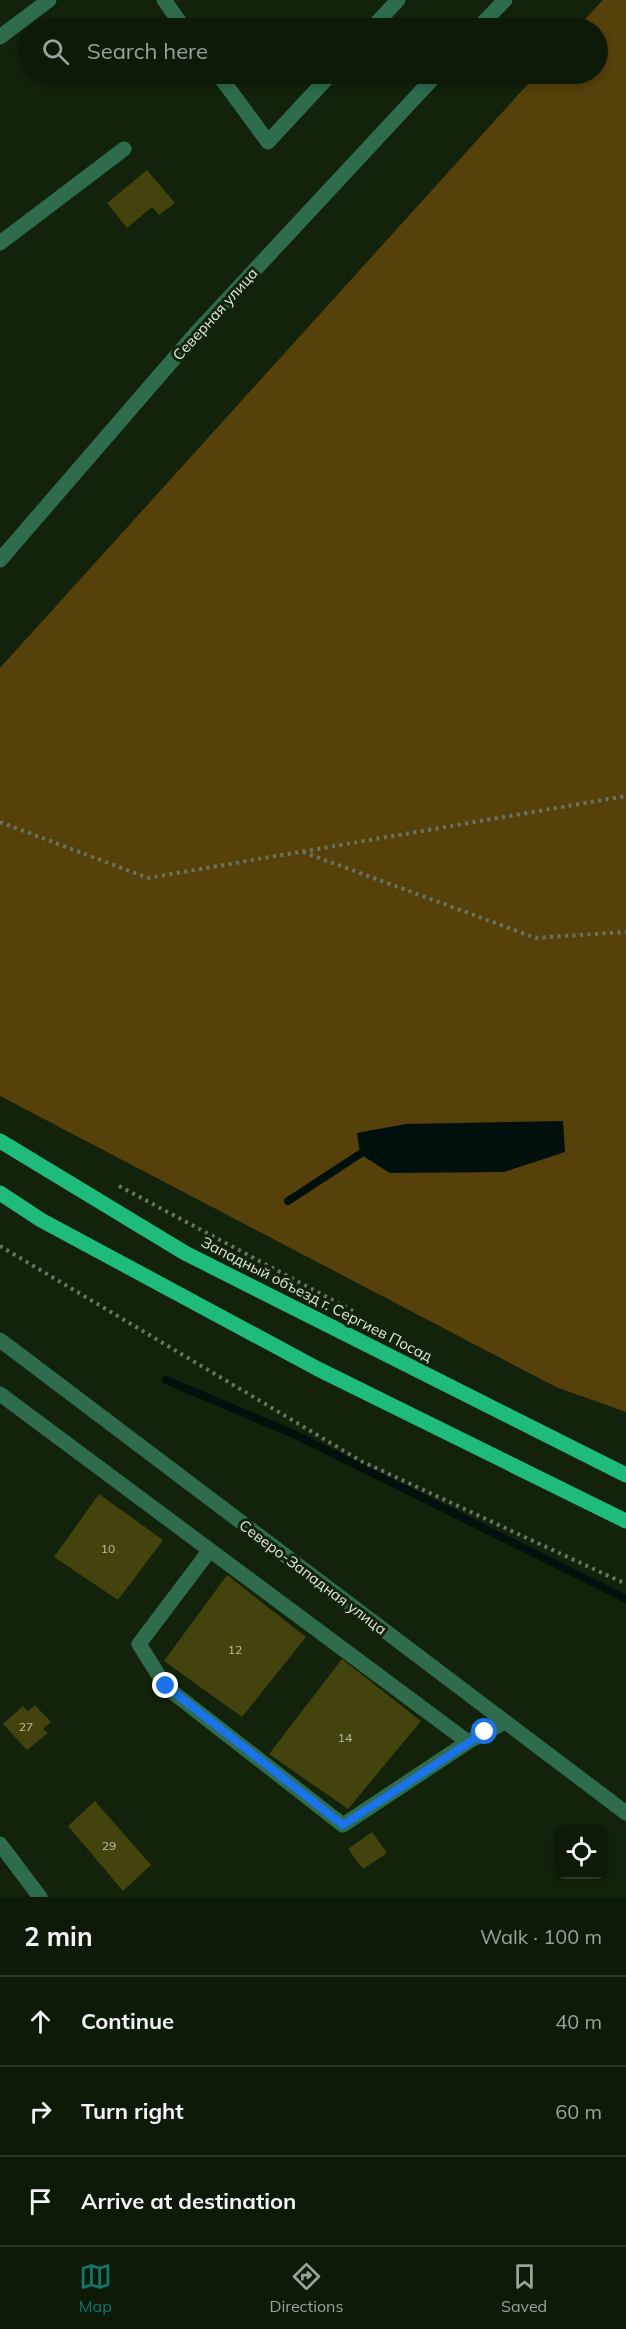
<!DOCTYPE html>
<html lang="en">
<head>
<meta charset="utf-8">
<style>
	body { margin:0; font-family:Mulish,sans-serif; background:#1c2716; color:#f1f3f6 }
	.controls { position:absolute; right:18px; bottom:18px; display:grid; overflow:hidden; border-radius:12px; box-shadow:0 3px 9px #0003 }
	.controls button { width:54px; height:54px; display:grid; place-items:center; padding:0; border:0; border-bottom:2px solid #2e3829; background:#0e1a08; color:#f1f3f6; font:30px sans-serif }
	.stop { position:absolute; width:18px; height:18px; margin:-14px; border:4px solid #1a73e8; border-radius:50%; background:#fff }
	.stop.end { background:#1a73e8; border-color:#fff; box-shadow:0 2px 6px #0008 }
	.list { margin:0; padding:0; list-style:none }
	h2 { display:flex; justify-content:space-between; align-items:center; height:78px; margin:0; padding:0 24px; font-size:26px }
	h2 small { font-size:20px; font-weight:400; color:#9ba19c }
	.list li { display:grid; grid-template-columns:39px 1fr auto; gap:18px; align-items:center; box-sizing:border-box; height:90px; padding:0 24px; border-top:2px solid #2e3829 }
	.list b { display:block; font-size:22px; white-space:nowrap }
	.list em { font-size:20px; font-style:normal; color:#9ba19c }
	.icon { flex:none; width:33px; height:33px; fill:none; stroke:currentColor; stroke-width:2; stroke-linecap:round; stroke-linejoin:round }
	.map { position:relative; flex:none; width:626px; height:1897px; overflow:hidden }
	.search { position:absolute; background:#0e1a08; box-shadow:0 3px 9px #0003; left:18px; right:18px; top:18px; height:66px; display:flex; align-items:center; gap:15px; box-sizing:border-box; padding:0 21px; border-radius:33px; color:#9ba19c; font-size:22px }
	.sheet { height:348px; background:#0e1a08 }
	nav { display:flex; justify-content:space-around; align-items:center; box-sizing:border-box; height:84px; border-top:2px solid #2e3829; background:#0e1a08; font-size:16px; color:#9ba19c }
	nav a { display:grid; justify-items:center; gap:3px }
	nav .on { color:#0f766e }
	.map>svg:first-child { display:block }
	.green { fill:#56410a }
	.water { fill:#010f0d }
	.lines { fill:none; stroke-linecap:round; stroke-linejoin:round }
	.stream { stroke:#010f0d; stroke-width:8 }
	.building { fill:#42430d }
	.path { stroke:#687561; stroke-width:4; stroke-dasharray:3 4.5; stroke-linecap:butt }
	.minor { stroke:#2e6c4d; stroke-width:15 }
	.major { stroke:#1ebb7c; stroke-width:15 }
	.route { stroke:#1a73e8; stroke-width:8 }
	.labels { text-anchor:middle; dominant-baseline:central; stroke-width:6; stroke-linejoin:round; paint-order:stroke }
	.number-label { font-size:12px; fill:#b8c0a8 }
	.street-label { font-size:15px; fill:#e0eadb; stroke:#13220b }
</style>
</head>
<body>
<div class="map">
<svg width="626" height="1897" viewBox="0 0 626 1897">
	<rect width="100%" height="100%" fill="#13220b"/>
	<path class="green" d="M603 0H626V1412L556 1387 0 1096V668L537 74H598V28H577Z"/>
	<path class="water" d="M563 1121 565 1152 504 1172 390 1173 360 1154 357 1133 406 1124Z"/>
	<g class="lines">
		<path class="stream" d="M288 1201 360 1154
			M166 1380 296 1435 626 1599"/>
	</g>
	<path class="building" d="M147 170 175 203 159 215 152 207 127 228 107 203Z
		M99 1494 163 1540 118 1600 54 1557Z
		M227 1575 306 1637 242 1717 164 1661Z
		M342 1659 421 1721 348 1809 269 1754Z
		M35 1705 51 1722 43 1729 48 1733 27 1750 3 1724 23 1706 28 1711Z
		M95 1801 151 1865 123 1891 68 1826Z
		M372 1832 387 1853 363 1869 348 1849Z"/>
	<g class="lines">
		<path class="path" d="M0 822 148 878 626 796
			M303 852 536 938 626 932
			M119 1186 353 1311
			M0 1246 361 1461 626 1584"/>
		<path class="minor" d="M164 0 184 28
			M372 28 398 0
			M478 28 505 0
			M0 37 49 0
			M218 74 268 142 331 74
			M0 243 124 149
			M0 560 197 332 437 74
			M0 1340 626 1813
			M0 1394 468 1742 505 1722
			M210 1550 139 1644 166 1687 343 1825 468 1742
			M0 1844 40 1897"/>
		<path class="major" d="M0 1141 185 1253 626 1475
			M0 1193 41 1220 318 1369 626 1521"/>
	</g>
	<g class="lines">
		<path class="route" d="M166 1686 343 1825 485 1732"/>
	</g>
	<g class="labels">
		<g class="number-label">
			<text x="108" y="1548">10</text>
			<text x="235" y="1649">12</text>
			<text x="26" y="1726">27</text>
			<text x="345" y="1737">14</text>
			<text x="109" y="1845">29</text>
		</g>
		<g class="street-label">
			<text transform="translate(215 314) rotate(-48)">Северная улица</text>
			<text transform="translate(317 1299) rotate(27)">Западный объезд г. Сергиев Посад</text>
			<text transform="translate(313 1577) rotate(37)">Северо-Западная улица</text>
		</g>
	</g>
</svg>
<div class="controls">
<button><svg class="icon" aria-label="locate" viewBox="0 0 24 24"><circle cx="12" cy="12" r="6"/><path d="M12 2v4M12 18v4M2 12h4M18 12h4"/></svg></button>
</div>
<div class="stop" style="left:485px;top:1732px"></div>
<div class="stop end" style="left:166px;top:1686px"></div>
<div class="search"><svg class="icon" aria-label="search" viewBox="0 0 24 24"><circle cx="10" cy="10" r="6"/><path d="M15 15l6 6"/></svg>Search here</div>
</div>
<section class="sheet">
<h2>2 min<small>Walk · 100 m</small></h2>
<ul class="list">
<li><svg class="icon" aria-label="ahead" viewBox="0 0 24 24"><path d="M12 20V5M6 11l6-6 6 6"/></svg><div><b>Continue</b></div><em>40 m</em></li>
<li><svg class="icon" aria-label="right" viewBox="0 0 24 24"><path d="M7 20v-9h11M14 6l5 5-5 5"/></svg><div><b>Turn right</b></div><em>60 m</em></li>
<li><svg class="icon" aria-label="arrive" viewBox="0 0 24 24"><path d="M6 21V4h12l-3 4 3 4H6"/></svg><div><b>Arrive at destination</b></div></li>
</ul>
</section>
<nav>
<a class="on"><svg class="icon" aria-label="map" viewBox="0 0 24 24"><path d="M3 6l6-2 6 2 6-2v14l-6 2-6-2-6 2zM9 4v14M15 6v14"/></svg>Map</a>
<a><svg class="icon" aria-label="directions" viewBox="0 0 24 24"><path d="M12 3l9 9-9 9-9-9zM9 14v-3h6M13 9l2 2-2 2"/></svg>Directions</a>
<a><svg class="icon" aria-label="saved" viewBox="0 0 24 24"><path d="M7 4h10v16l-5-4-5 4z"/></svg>Saved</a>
</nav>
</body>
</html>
